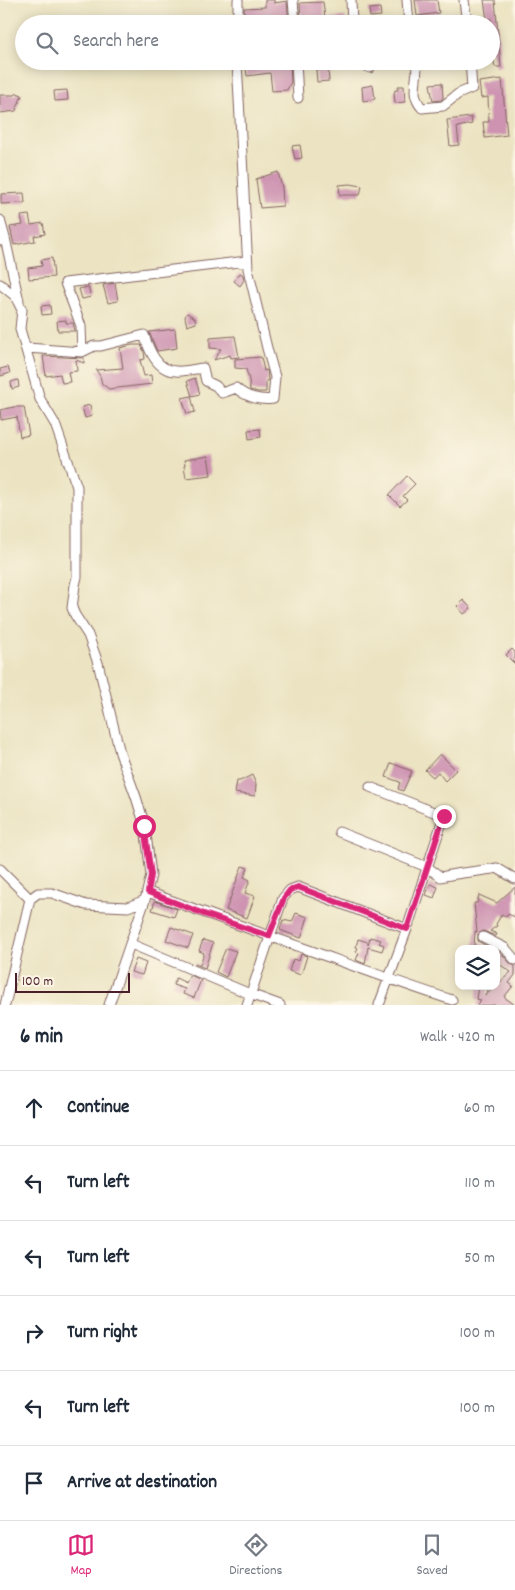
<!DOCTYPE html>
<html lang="en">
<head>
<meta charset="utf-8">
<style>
	body { margin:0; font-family:Dekko,sans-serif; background:#f6f6f7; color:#1f2937 }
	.controls { position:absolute; right:15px; bottom:15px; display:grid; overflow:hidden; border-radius:10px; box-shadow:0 2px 12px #0003 }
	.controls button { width:45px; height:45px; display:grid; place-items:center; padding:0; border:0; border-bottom:1px solid #e0e1e3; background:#fff; color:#1f2937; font:25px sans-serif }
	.scale { position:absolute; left:15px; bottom:12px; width:115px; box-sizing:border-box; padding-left:5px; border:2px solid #4a1f2b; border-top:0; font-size:14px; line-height:18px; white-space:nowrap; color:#4a1f2b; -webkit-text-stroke:4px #fcf5e5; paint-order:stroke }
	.stop { position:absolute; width:15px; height:15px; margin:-11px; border:4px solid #db2777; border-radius:50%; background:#fff }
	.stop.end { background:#db2777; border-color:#fff; box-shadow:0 1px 5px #0008 }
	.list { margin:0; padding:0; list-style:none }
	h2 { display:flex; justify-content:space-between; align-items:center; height:65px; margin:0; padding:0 20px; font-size:21px }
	h2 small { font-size:16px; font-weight:400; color:#747a83 }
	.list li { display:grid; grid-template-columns:32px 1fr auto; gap:15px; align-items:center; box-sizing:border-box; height:75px; padding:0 20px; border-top:1px solid #e0e1e3 }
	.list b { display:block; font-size:19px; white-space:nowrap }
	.list em { font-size:16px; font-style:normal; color:#747a83 }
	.icon { flex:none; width:28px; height:28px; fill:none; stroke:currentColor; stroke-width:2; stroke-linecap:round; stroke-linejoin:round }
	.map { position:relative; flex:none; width:515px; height:1005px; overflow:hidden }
	.search { position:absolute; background:#fff; box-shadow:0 2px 12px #0003; left:15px; right:15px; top:15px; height:55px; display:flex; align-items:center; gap:12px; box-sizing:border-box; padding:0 18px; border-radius:28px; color:#747a83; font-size:19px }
	.sheet { height:515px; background:#fff }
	nav { display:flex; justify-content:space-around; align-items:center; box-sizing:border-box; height:70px; border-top:1px solid #e0e1e3; background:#fff; font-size:14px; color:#747a83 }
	nav a { display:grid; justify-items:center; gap:2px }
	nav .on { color:#db2777 }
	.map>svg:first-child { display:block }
	.building { fill:#cd93b1 }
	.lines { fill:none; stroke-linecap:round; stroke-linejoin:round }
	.street-casing { stroke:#826460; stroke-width:11 }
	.street { stroke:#fff; stroke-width:9 }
	.route { stroke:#db2777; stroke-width:6 }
</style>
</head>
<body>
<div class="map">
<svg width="515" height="1005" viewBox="0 0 515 1005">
	<rect width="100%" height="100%" fill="#fcf5e5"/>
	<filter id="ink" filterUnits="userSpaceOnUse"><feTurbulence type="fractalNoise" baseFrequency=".02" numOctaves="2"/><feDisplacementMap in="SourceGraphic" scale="10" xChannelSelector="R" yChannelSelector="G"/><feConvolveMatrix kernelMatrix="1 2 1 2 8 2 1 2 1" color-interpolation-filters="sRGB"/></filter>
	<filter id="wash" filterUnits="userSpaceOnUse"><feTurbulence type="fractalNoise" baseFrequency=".0096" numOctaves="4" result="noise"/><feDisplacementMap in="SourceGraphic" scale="20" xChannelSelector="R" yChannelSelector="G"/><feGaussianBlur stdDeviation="1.12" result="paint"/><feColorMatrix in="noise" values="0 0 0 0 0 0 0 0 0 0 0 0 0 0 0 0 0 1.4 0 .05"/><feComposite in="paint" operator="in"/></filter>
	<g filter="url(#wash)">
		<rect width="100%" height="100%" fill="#ebe3c1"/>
		<g id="blocks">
			<path class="building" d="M265 0H274V3L287 1 289 24H268V22L245 23 244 8 265 7Z
				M415 0H437L439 13 417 16Z
				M484 0H495L501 67H495L491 47V19L487 20Z
				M323 2 325 18 345 17 346 24H301L300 3Z
				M380 8 381 16 370 17 369 9Z
				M245 61H281V63H285V66H290L291 82 287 90 272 91 270 73 247 76Z
				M328 61H350L351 69H328Z
				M328 69 329 81 317 82 316 70Z
				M502 79 507 135 485 138 483 122H489L488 97 481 98 479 82Z
				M442 83 443 98 441 100 433 101 430 84Z
				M373 85 375 99 363 101 362 87Z
				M398 86H404L405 102 395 103 394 94 395 90H398Z
				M67 90 68 100 55 101 54 91Z
				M17 93 22 95 16 111 0 113V95H15Z
				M471 117 472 124 457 127 459 145 450 146 447 120Z
				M300 145 302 158 295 159 292 146Z
				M278 172 282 187 283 206 260 208 256 179Z
				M350 184 362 186 360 195H340L339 185Z
				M24 193 25 203 1 204V194Z
				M29 215 31 225 43 223 45 234 34 236 35 241 14 245 10 227 23 225 21 216Z
				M52 258 54 277 29 279 28 268 42 266 41 260Z
				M240 273 243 275 244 280 240 286 234 281Z
				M115 283 118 301 108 303 103 285Z
				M88 287 91 297 82 299 79 289Z
				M50 305 51 314 42 315 41 306Z
				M187 313 195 318 196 323 187 326 185 317Z
				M66 320V323H73L75 331H58L57 321Z
				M175 329 177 348 157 351 149 332Z
				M235 336 239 357 231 358 230 355 214 360 221 349 210 348V338Z
				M132 345H141L144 352 145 359 140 360 144 376 151 375 152 384 109 389 102 384 100 376 96 370 123 368 120 348Z
				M43 356 84 358V363L76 360 77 371 68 372 70 382 62 383 60 374 46 376Z
				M261 357 264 371 267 370 268 380 266 381V392H258L250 390 249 380 246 369 235 368V359Z
				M8 367 10 373 1 376 0 369Z
				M195 378 200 394 192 396 187 381Z
				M18 380 19 387 12 389 11 382Z
				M191 396 195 412 187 414 182 398Z
				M90 405 92 416 85 418 82 407Z
				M14 407H24L29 435 20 437 17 417 1 420 0 410Z
				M260 429 261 437 249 439 248 430Z
				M208 456 211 475 186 478 184 466 185 465 184 460Z
				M407 476 415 484 403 496 407 500 400 506 389 495Z
				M463 600 471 608 464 614 457 606Z
				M512 649 515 652V664L506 655Z
				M440 754 456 770 445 781 438 772 433 777 425 770Z
				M391 763 412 771 403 791 398 789 400 782 386 777Z
				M252 775 256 784 255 796 235 793 237 781H240Z
				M242 866 248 868 244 877 250 880 245 893 255 896 247 918 226 910Z
				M430 884 438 887 434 898 426 895Z
				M515 887V917L508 914 506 917 502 914 496 924 497 926 490 931 497 934 496 936 483 931 478 934V941L491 949H474L475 931 477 932 474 903H477L479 895 497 903Z
				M155 901 177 909 174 917 152 910Z
				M296 913 308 917 301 938 280 930 283 920 292 922Z
				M171 927 193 935 188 948 166 940Z
				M370 937 381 940 379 943 384 945 382 951 368 947 365 964 356 960 359 953 356 952 358 948 356 947 358 939 368 942V945Z
				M203 940 213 943 205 968 195 964V963L200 965 204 953 199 951Z
				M226 948 236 951 226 977 216 972Z
				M496 951 501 953 511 964 515 966V975L509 983 513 986 504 997 515 1005H476L481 1000 476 999 478 986H490L485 996 511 972 496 962Z
				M301 954 307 956 301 975 289 971 293 959 299 961Z
				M136 959 146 963 142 975 131 972Z
				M190 975 201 980 194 998 183 994 185 989 173 985 176 978 186 983Z"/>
		</g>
	</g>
	<g filter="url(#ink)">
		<use href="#blocks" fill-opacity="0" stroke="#826460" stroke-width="1"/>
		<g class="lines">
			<g class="street-casing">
				<path id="street" d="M238 0V24
					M293 0 295 24
					M351 0 352 24
					M407 0 409 24
					M464 0 467 24
					M296 61 298 98
					M358 61 370 68
					M416 61C420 80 408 92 422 108L443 106 458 94 472 88 470 61
					M0 220 5 238
					M0 241 5 238 19 301
					M0 284 15 296 22 310 20 329 40 399 55 424 77 487V577L75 585 72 608 75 615 88 635 98 663 120 753 136 797 145 826 151 875 145 900 128 907 86 905 52 893H38L30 899 5 1005
					M27 348 82 352 94 346H101L144 335C149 350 157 371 176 371 184 372 194 369 203 368L206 381 216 386 222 393 236 388C246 397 260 401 273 399L275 377 267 348 248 269 237 61
					M82 352 81 326 65 283 247 261
					M370 787 444 816 407 929 379 1005
					M339 832 427 867 441 877C460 872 478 872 497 868L515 879
					M0 869 30 899
					M148 892C188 907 229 921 269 936 330 957 390 980 452 1000
					M483 937 505 948 515 960
					M131 944 250 994 280 1005
					M109 1005 145 900
					M247 1005 283 898 290 890 298 887 407 929"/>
			</g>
			<use href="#street" class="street"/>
		</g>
	</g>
	<g class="lines" filter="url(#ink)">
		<path class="route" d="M144 826 151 875 148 892 204 914 269 936 284 898 290 890 298 887 407 929 444 816"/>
	</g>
</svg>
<div class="controls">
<button><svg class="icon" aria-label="layers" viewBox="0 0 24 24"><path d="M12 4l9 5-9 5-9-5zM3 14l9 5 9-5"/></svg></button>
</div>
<div class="scale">100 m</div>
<div class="stop" style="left:144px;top:826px"></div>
<div class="stop end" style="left:444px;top:816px"></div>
<div class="search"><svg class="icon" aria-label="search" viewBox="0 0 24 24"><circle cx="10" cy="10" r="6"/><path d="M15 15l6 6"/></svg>Search here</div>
</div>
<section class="sheet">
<h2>6 min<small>Walk · 420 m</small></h2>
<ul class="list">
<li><svg class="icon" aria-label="ahead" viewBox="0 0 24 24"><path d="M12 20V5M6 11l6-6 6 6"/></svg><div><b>Continue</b></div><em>60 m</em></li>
<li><svg class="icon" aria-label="left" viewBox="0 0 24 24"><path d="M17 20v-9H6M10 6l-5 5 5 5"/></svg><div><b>Turn left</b></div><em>110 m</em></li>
<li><svg class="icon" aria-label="left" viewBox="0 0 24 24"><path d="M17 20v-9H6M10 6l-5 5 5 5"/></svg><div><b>Turn left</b></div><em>50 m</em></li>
<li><svg class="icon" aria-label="right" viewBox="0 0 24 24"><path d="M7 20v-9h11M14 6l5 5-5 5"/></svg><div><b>Turn right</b></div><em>100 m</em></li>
<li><svg class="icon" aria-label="left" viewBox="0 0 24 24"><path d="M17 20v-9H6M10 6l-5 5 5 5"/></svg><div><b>Turn left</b></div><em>100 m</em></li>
<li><svg class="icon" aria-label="arrive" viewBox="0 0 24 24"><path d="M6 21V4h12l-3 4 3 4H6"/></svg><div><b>Arrive at destination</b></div></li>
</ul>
</section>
<nav>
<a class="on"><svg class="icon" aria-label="map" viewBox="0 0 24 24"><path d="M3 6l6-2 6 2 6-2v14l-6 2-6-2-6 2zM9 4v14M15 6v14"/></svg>Map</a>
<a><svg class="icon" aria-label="directions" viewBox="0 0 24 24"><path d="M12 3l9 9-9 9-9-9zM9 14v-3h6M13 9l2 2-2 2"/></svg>Directions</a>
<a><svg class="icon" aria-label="saved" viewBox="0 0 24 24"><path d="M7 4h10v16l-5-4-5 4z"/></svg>Saved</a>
</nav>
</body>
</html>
